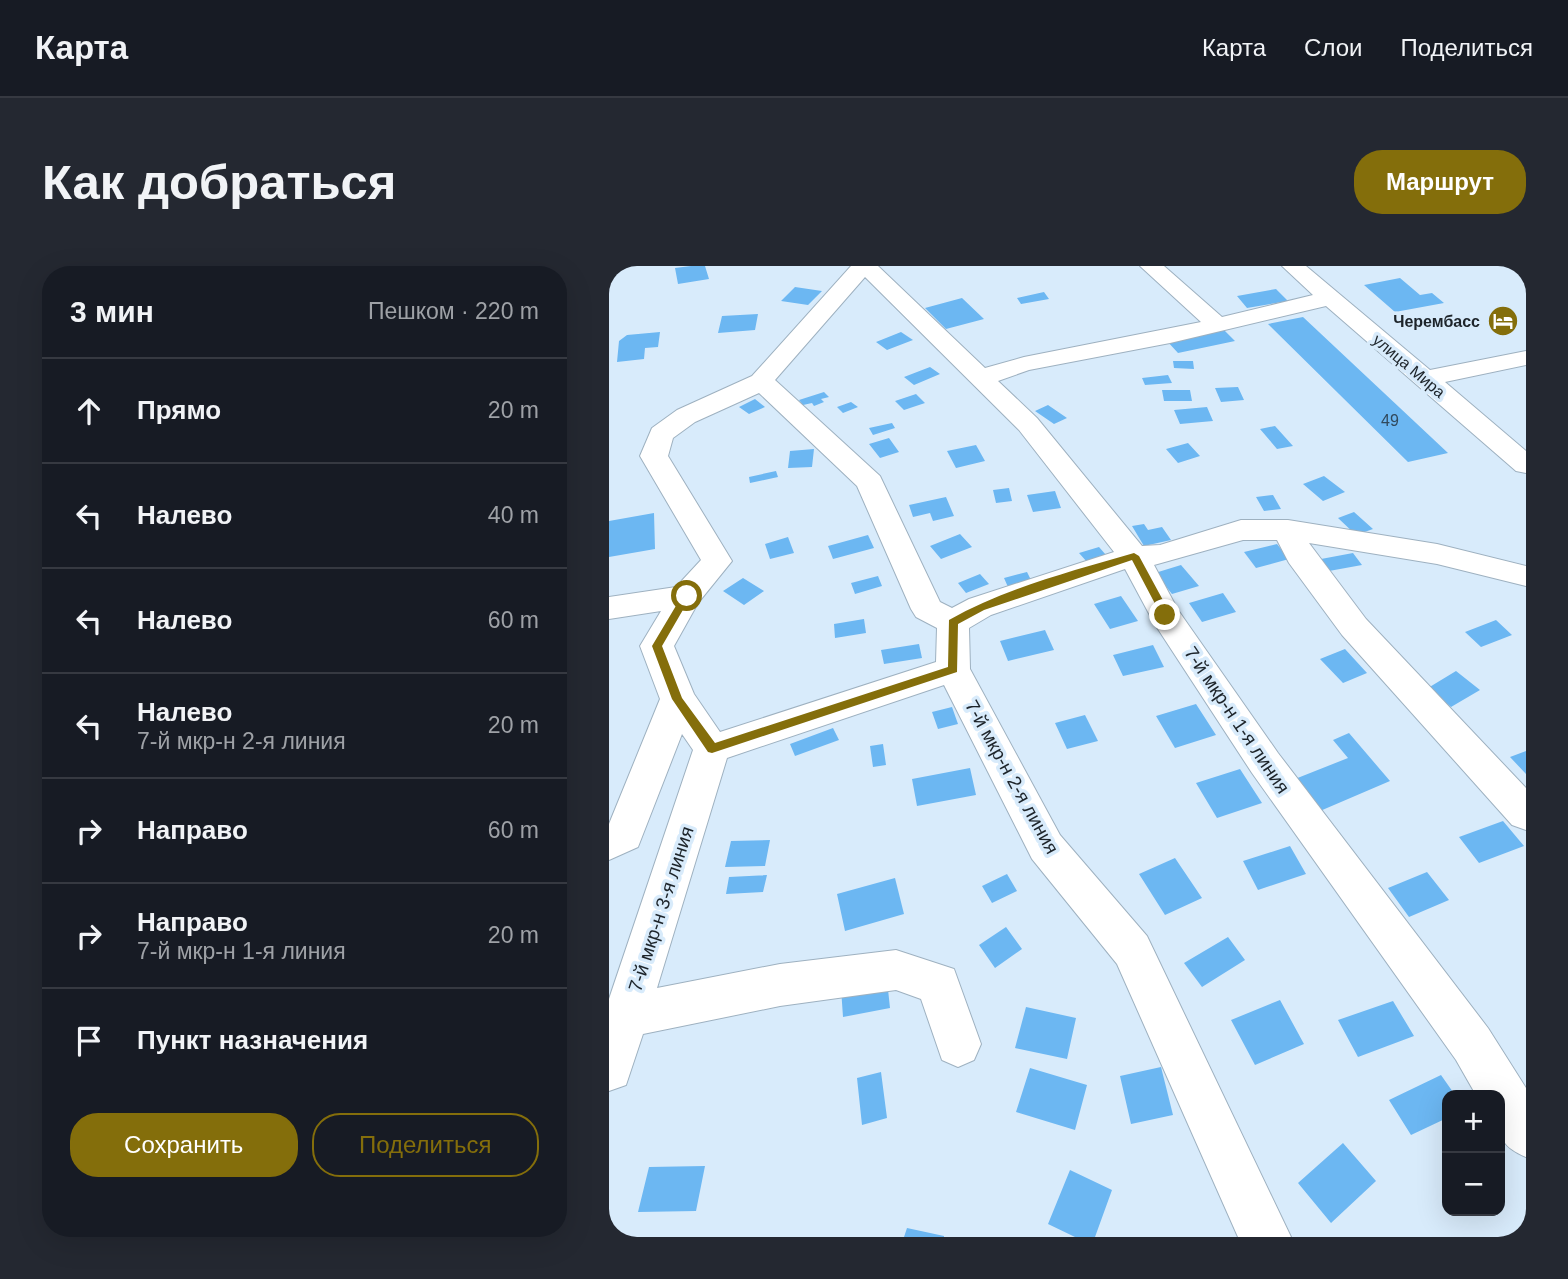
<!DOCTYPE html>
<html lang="ru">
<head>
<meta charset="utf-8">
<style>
	body { margin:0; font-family:Helvetica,sans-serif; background:#242831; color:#f1f3f6 }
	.controls { position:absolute; right:21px; bottom:21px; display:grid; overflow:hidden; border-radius:14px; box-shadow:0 7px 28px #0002 }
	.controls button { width:63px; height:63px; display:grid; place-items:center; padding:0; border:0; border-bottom:2px solid #363941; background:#171b24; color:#f1f3f6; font:35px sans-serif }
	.stop { position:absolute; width:21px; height:21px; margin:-16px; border:5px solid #846e0b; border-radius:50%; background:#fff }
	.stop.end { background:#846e0b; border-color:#fff; box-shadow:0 2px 7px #0008 }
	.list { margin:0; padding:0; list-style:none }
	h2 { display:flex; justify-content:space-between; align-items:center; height:91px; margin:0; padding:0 28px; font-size:30px }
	h2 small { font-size:23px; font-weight:400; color:#9ea1a6 }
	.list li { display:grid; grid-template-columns:46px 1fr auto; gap:21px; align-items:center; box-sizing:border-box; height:105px; padding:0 28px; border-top:2px solid #363941 }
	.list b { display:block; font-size:26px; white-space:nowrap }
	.list p { margin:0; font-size:23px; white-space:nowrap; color:#9ea1a6 }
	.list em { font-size:23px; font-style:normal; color:#9ea1a6 }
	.actions { display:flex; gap:14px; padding:21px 28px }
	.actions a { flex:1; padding:16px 0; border:2px solid #846e0b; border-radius:28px; text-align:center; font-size:24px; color:#846e0b }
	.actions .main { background:#846e0b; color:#fff }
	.icon { flex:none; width:38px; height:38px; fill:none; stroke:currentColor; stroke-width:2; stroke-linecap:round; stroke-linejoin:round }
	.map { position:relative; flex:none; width:917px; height:971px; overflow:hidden; border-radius:28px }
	header { display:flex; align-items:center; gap:42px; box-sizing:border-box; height:98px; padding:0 35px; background:#171b24; border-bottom:2px solid #363941 }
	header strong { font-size:33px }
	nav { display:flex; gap:38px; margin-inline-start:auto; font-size:24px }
	.intro { display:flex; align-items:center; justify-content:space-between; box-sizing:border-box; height:168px; padding:0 42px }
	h1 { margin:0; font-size:49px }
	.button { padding:18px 32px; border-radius:28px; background:#846e0b; color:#fff; font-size:24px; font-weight:700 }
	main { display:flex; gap:42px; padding:0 42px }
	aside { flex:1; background:#171b24; border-radius:28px; box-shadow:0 7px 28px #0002 }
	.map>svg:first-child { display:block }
	.building { fill:#6cb7f2 }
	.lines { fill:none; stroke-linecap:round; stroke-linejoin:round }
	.minor-casing { stroke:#9eb1c0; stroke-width:2 }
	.minor { fill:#fff; fill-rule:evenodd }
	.route { fill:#846e0b }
	.labels { text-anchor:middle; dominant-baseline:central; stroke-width:7; stroke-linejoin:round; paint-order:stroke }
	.far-poi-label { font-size:16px; font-weight:bold; fill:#1d242a; stroke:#d8ebfb; text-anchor:end }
	.far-street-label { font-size:16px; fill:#1d242a; stroke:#d8ebfb }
	.number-label { font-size:16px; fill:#31495c }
	.street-label { font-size:19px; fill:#1d242a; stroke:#d8ebfb }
</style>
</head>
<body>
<header>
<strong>Карта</strong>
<nav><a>Карта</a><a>Слои</a><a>Поделиться</a></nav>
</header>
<div class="intro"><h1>Как добраться</h1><a class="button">Маршрут</a></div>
<main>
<aside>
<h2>3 мин<small>Пешком · 220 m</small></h2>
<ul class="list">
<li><svg class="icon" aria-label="ahead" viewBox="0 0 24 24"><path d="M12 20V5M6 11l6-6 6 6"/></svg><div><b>Прямо</b></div><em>20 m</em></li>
<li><svg class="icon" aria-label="left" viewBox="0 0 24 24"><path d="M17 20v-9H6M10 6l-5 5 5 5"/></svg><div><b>Налево</b></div><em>40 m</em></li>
<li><svg class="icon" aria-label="left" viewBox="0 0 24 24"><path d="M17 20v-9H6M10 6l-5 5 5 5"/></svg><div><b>Налево</b></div><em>60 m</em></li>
<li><svg class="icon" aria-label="left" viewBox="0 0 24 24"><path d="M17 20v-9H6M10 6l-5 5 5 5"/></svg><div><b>Налево</b><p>7-й мкр-н 2-я линия</p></div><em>20 m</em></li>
<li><svg class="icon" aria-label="right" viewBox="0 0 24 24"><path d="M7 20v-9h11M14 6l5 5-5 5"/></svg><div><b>Направо</b></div><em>60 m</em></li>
<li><svg class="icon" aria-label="right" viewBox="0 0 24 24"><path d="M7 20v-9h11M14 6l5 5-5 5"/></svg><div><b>Направо</b><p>7-й мкр-н 1-я линия</p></div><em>20 m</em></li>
<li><svg class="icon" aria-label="arrive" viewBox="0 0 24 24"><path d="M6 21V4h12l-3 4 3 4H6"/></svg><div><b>Пункт назначения</b></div></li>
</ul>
<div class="actions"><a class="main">Сохранить</a><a>Поделиться</a></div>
</aside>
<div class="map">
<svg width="917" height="971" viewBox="0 0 917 971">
	<rect width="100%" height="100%" fill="#d8ebfb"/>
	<path class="building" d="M82 0H96L100 13 69 18 66 2Z
		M791 12 811 29 823 27 835 37 786 46 755 19Z
		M186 21 213 25 199 39 172 35Z
		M667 23 679 35 638 42 628 30Z
		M435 26 440 33 412 38 408 32Z
		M353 32 375 53 337 63 316 42Z
		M149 48 146 64 109 67 113 50Z
		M694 51 839 187 799 196 659 58Z
		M615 64 626 75 569 87 558 75Z
		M51 66 49 81 36 82 35 93 8 96 10 75 18 69Z
		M292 66 304 74 278 84 267 76Z
		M564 95H584L585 103 565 102Z
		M321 101 331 108 305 119 295 111Z
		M559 109 563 117 536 119 533 112Z
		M629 121 635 134 612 136 606 122Z
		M553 124H581L583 135H555Z
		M215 126 220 131 212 133 215 136 205 140 203 137 194 139 190 134Z
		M307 128 316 137 295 144 286 135Z
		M146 133 156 141 140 148 130 141Z
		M242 136 249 141 234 147 228 141Z
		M439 139 458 152 445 158 426 145Z
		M598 141 604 155 571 158 565 144Z
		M283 157 286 162 264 169 260 162Z
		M666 160 684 180 668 183 651 163Z
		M280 172 290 186 271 192 260 178Z
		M579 177 591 190 569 197 557 183Z
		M367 179 376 195 347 202 338 185Z
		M205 183 203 201 179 202 181 185Z
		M167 205 169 211 141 217 140 211Z
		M715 210 736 226 714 235 694 218Z
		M400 222 403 235 387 237 384 224Z
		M446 225 452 242 424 246 418 229Z
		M664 229 672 243 655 245 647 231Z
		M337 231 345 250 324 255 321 247 304 251 300 239Z
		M745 246 764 263 747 269 729 252Z
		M45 247 46 283 0 291V255Z
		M535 258 539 264 553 261 562 274 535 280 523 260Z
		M351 268 363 281 332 293 321 280Z
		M259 269 265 282 224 293 219 280Z
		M179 271 185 287 161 293 156 278Z
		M668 278 680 293 647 302 635 286Z
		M490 281 497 289 478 296 470 287Z
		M744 287 753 299 720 305 712 293Z
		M572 299 590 320 563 328 546 307Z
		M418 306 423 316 399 321 395 312Z
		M371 308 380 318 357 327 349 317Z
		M269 310 273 320 246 328 242 317Z
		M134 312 155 325 135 339 114 325Z
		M614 327 627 346 593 356 580 337Z
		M512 330 529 355 501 363 485 338Z
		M255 353 257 367 226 372 225 358Z
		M887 354 903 369 872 381 856 366Z
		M436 364 445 384 399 395 391 375Z
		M310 378 313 392 275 398 272 384Z
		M544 379 555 401 514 410 504 389Z
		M736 383 758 407 734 417 711 393Z
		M847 405 871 424 842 441 819 422Z
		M587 438 607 469 566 482 547 450Z
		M343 441 349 458 329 463 323 446Z
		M476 449 489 475 458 483 446 457Z
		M224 462 230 474 186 490 181 478Z
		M740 467 781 515 711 545 686 513 739 492 724 474Z
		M274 478 277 499 264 501 261 480Z
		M917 485V508L901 491Z
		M361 502 367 529 308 540 303 513Z
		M631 503 653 537 608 552 587 517Z
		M894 555 915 580 870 597 850 571Z
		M161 574 156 600 116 601 122 575Z
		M681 580 697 608 649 624 634 595Z
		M566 592 593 632 556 649 530 608Z
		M818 606 840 634 800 651 779 622Z
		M398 608 408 625 383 637 373 620Z
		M158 609 154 626 117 628 120 611Z
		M286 612 295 648 236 665 228 628Z
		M397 661 413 683 386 702 370 679Z
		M619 671 636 694 593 721 575 697Z
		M278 714 281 742 234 751 232 722Z
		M671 734 695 778 646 799 622 754Z
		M784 735 805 770 749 791 729 754Z
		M417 741 467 752 458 793 406 782Z
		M552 801 564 849 522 858 511 810Z
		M421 802 478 819 466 864 407 846Z
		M272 806 278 852 253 859 248 812Z
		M832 809 846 829H838V852L802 869 780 834Z
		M734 877 767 915 722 957 689 917Z
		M96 900 87 945 29 946 40 901Z
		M461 904 503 924 486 971H466L439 958Z
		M298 962 335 970V971H295Z"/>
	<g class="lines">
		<g class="minor-casing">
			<path id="minor" d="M242 0H269L376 102 415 91 592 56 531 0H555L613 51 704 29 673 0H697L821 104 917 85V99L836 116 917 185V207L907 205 717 40 561 77 420 104 389 115 428 152 533 280 551 279 632 254H679L828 278 917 300V320L828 298 700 277 757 353 917 522V564L903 559 733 369 680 297 668 274H634L545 299 569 344 669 487 879 762 917 822V891C883 877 891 861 891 829H867L847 794 643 507 545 357 516 303 382 349 360 362 361 403 451 569 538 670 682 971H629L508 698 423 593 335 419 118 492 48 722 171 698 287 684 345 703 372 778 365 794 349 801 333 794 312 733 287 724 171 740 34 768 17 819 0 825V733L84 484 73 468 29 581 0 594V558L51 433 31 380 52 345 0 353V331L67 321 92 294 31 190 43 162 68 144 143 110ZM256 11 410 164 505 286 360 333 343 342 331 336 271 210 166 114ZM150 127 248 220 302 343 307 351 328 362 327 396 111 466 85 428 65 380 89 337 123 295 59 190 64 172 86 156Z"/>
		</g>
		<use href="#minor" class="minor"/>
	</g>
	<path class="route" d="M525 287 530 290 562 349 560 351H553L523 294 375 344 349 358 348 406 103 487 99 486 63 433 43 380 74 328H81L82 330 53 380 73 432 106 477 339 401 340 354C397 322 463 305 525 287Z"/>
	<defs>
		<g id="hotel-disc" transform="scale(1.575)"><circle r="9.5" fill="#846e0b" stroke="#d8ebfb"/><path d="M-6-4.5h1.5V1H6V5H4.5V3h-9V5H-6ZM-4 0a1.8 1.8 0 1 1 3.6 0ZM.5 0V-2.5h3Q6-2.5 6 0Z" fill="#fff"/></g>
	</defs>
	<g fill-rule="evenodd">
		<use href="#hotel-disc" x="894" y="55"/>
	</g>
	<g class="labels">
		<g class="far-poi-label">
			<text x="871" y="55">Черембасс</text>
		</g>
		<g class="far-street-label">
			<text transform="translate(800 100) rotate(40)">улица Мира</text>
		</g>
		<g class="number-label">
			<text x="781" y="154">49</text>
		</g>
		<g class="street-label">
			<text transform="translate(628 454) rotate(56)">7-й мкр-н 1-я линия</text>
			<text transform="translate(403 511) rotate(61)">7-й мкр-н 2-я линия</text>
			<text transform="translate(52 643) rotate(-72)">7-й мкр-н 3-я линия</text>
		</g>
	</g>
</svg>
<div class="controls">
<button>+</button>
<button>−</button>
</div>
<div class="stop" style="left:78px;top:330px"></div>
<div class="stop end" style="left:556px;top:349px"></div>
</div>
</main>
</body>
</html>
